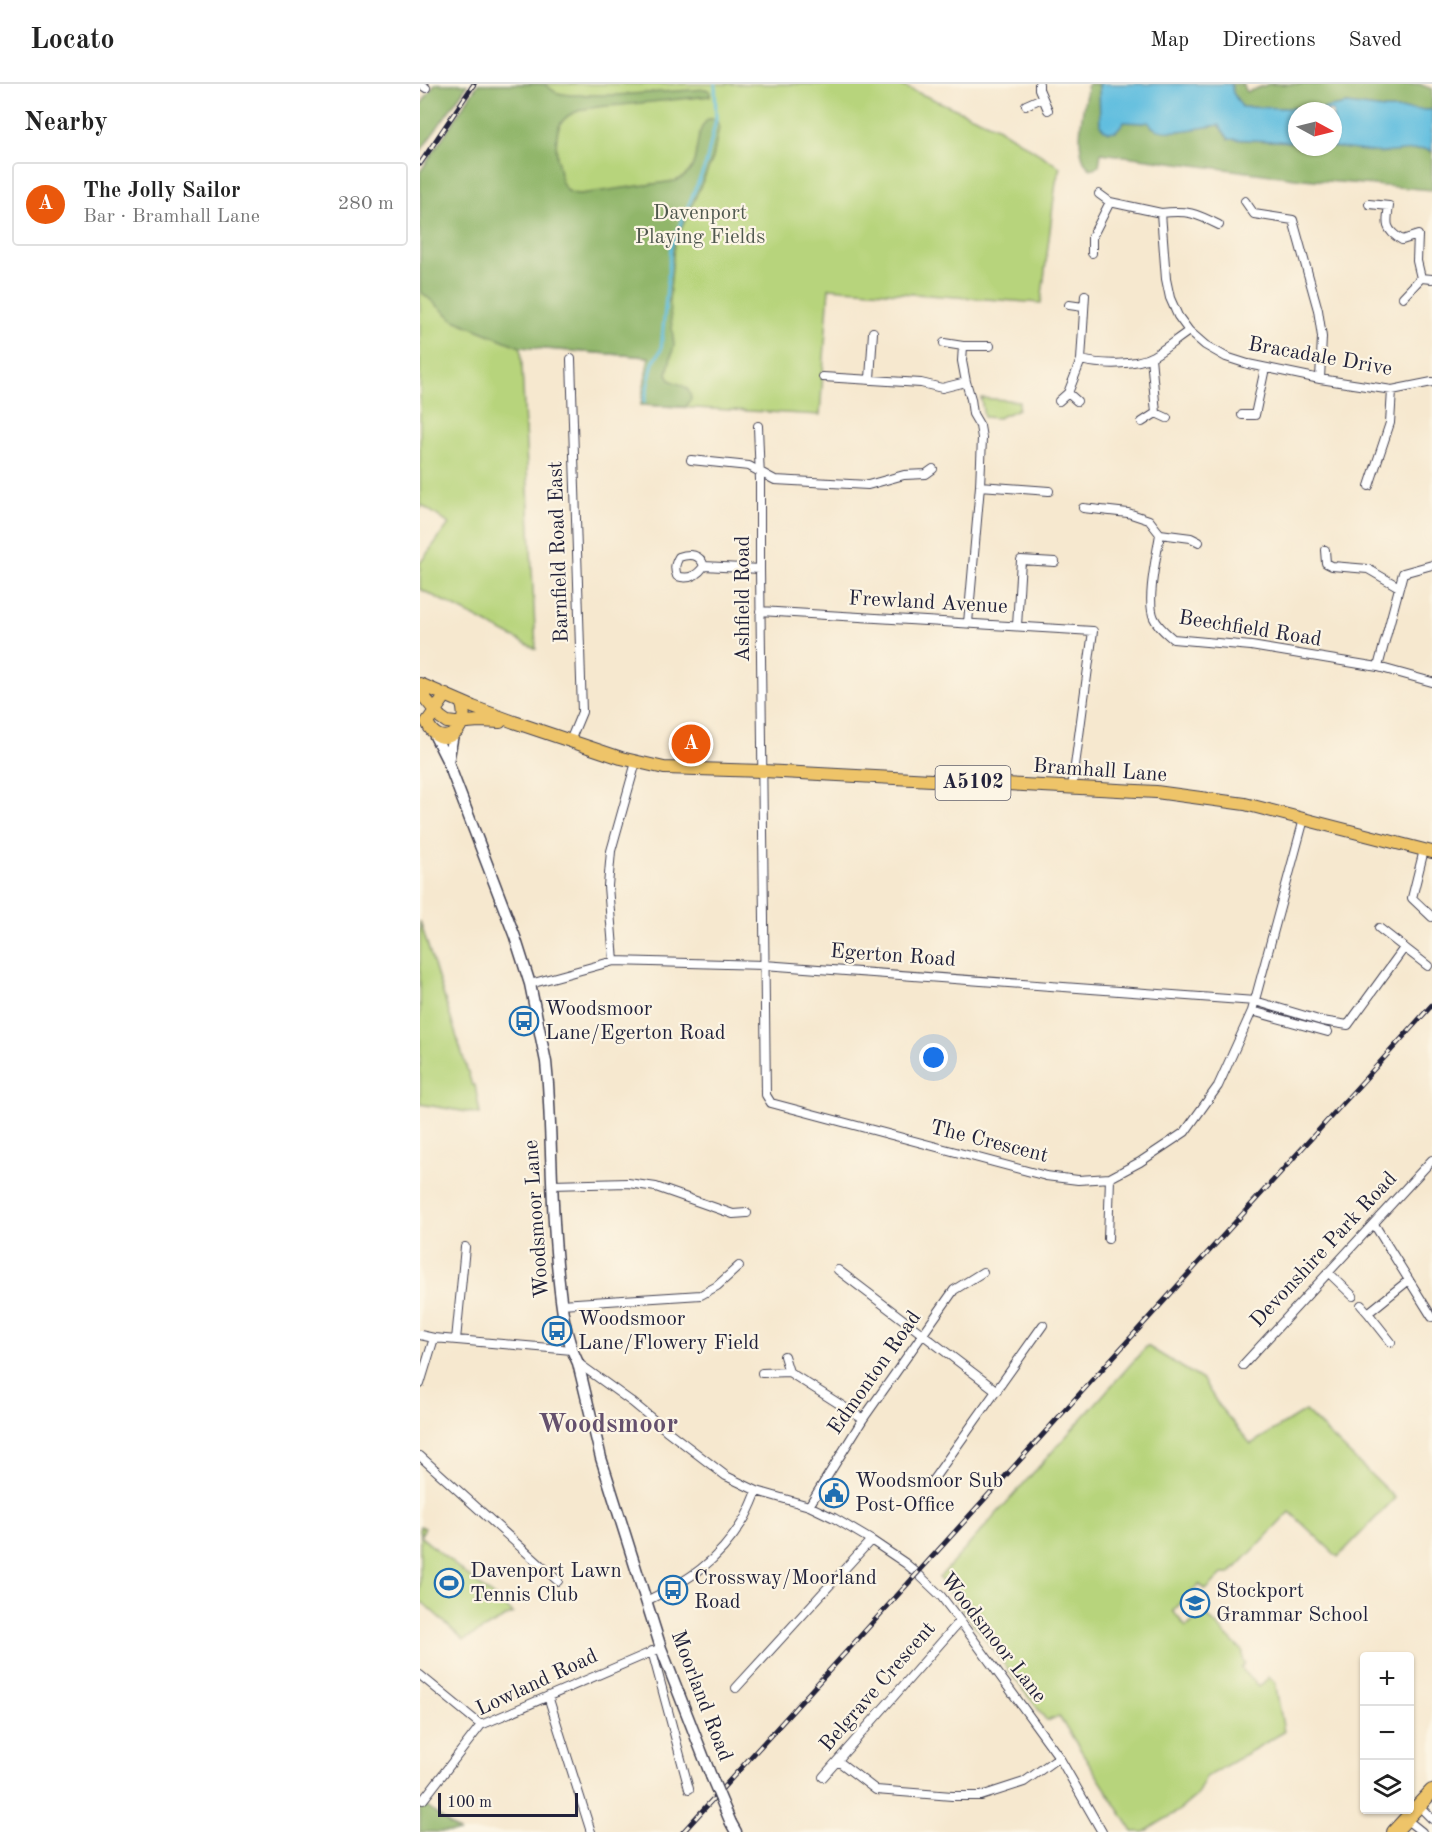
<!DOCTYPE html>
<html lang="en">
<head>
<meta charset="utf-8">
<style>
	body { margin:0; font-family:"Old Standard TT",serif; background:#f6f6f6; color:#222 }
	.controls { position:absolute; right:18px; bottom:18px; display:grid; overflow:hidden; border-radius:6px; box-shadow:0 2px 4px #0004 }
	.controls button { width:54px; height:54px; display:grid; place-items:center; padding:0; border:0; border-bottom:2px solid #e0e0e0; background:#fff; color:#222; font:30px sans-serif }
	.compass { position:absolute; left:868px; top:18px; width:54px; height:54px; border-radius:50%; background:#fff; box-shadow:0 2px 4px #0004; rotate:97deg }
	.scale { position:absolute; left:18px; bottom:15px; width:140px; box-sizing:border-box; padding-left:6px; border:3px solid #22223b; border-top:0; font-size:16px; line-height:21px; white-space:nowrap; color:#22223b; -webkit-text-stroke:4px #fcf5e5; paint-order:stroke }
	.you { position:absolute; left:514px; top:974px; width:21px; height:21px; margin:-15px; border:4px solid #fff; border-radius:50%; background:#1a73e8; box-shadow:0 0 0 9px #1a73e833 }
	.badge { display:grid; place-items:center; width:39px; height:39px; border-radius:50%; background:#ea580c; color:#fff; font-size:20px; font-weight:700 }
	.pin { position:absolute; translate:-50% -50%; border:3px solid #fff; box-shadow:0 2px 6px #0006 }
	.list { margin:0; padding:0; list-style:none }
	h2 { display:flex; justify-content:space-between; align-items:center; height:78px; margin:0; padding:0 24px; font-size:26px }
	h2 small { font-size:20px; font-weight:400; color:#767676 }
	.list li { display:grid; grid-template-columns:39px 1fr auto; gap:18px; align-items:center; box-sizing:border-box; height:84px; margin:0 12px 12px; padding:0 12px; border:2px solid #e0e0e0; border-radius:6px }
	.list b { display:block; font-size:22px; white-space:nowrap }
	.list p { margin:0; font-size:20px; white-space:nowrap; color:#767676 }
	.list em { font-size:20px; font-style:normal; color:#767676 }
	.icon { flex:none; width:33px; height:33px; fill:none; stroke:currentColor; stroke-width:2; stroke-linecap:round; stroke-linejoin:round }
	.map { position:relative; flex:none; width:1012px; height:1748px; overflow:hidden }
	header { display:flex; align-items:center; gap:36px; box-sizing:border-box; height:84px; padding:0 30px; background:#fff; border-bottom:2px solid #e0e0e0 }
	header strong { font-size:28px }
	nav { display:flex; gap:33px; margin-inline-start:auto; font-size:21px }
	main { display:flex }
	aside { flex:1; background:#fff }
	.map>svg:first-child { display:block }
	.green { fill:#b7d47b; stroke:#6c7b5b; stroke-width:1.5 }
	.forest { fill:#91b66b; stroke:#5a6c53; stroke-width:1.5 }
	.water { fill:#60bedf; stroke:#41708d; stroke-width:1.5 }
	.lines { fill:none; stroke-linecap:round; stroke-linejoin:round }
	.stream { stroke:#60bedf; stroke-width:3 }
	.minor-casing { stroke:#424051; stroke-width:10 }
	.tertiary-casing { stroke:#424051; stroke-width:13 }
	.primary-casing { stroke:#424051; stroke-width:14 }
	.trunk-casing { stroke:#424051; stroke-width:16 }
	.minor { stroke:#fff; stroke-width:8 }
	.tertiary { stroke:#fff; stroke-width:10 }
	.primary { stroke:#eec469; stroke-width:12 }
	.trunk { stroke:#eec469; stroke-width:14 }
	.rail-casing { stroke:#22223b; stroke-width:5 }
	.rail { stroke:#fcf5e5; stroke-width:3; stroke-dasharray:9; stroke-linecap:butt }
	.tertiary-bridge-casing { stroke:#424051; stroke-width:13; stroke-linecap:butt }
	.tertiary-bridge { stroke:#fff; stroke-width:10 }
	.labels { text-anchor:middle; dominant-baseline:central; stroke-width:4.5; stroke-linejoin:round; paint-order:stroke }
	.shield { fill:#fcf5e5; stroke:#63616e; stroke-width:1.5 }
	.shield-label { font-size:20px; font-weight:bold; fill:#22223b }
	.park-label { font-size:21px; fill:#4f574e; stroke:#fcf5e5 }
	.street-label { font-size:21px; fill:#22223b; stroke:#fcf5e5 }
	.poi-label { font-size:21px; fill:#22223b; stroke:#fcf5e5; text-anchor:start }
	.district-label { font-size:27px; font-weight:bold; fill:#64506d; stroke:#fcf5e5 }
</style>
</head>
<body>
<header>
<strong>Locato</strong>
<nav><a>Map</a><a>Directions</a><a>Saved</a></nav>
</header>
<main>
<aside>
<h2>Nearby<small></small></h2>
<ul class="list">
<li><span class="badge">A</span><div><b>The Jolly Sailor</b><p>Bar · Bramhall Lane</p></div><em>280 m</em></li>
</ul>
</aside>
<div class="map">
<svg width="1012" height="1748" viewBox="0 0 1012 1748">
	<rect width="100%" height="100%" fill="#fcf5e5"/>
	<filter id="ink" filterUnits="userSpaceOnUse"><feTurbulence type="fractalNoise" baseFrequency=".0167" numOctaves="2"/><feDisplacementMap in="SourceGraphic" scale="12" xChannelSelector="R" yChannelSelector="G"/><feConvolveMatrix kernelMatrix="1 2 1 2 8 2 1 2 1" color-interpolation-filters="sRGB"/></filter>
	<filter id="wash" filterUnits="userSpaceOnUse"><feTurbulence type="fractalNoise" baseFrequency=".008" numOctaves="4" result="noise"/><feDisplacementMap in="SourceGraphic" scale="24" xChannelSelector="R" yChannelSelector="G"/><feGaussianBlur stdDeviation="1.35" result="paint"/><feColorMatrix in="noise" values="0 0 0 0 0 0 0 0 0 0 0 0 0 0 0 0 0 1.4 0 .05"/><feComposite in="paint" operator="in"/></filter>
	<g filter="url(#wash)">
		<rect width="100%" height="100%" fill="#f6e8cf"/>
		<path class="green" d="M71 0H478L577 43 640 83 636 98 621 219 409 204 400 331 221 321 229 273 101 263 116 565 0 505V479L29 440 2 421 0 424V106Z
			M561 314 599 317 598 325 578 334 564 333Z
			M0 837 52 1001H55L60 1030 0 1020Z
			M727 1262 783 1296 799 1322 831 1360 885 1327 975 1414 918 1473 870 1428 810 1490H802L786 1506 779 1500 753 1527 766 1543 784 1529 823 1568V1577L825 1579 821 1584 839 1603 849 1593 855 1598 864 1648 786 1693 776 1712 757 1728 724 1748H713L639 1632 627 1637 519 1494Z
			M0 1442 5 1444 0 1452 93 1529 44 1556 0 1516Z"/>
		<path class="forest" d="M15 0H48L0 68V22Z
			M58 0H124L137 9 150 11H197L286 5 290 7V12C260 15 231 18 201 21 187 22 169 22 156 28 150 30 144 35 141 39 133 52 137 76 140 90 142 102 146 110 160 110L255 97C286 87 269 53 288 35H296L299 43 293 74 254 161 249 217 254 261 247 290 250 296C260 301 270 302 271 315L266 323 221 321 229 273 100 263 34 236 0 207V88Z
			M668 0H679L680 40 696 47 703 38 724 39V14L725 11 730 9 734 21V27H730V38L732 43 758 47 799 41 809 55 877 58V63L1005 65 1012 67V106L883 95 681 69 679 82 671 85C651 72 664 20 668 0Z
			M811 0H823L827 8 849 0H999L1012 5V26L964 25 927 20 900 25 821 23 813 9Z
			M0 1716 1 1718 39 1748H0Z"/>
		<path class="water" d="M679 0H811L813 9 822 23 900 25 927 20 964 25 1012 26V67L1005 65 962 69 911 63H913V27H877V58L809 55 799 41C785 43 746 52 734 44 732 43 730 40 728 38L724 39 704 38 696 47 688 48 683 45 680 40Z"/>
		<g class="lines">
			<path class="stream" d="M224 318 233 279 241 266 251 162 286 80 296 35 295 0"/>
		</g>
	</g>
	<g filter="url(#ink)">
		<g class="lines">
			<g class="minor-casing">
				<path id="minor" d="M0 0 6 4
					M619 0V5L628 26
					M606 21 622 14
					M679 110 690 118 741 129 746 195 750 214 758 232 769 247 785 261 806 273 828 280 900 295 972 306 1012 298
					M825 117 834 130 873 136 898 226 902 253 900 295
					M949 120 969 122C966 140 965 146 982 156L998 151 997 177 1001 194
					M741 129C768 126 775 129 799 141
					M672 169V153L690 118
					M983 213 1001 194 1012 195
					M649 221 663 223
					M524 259 543 262
					M731 273 736 329
					M661 276 665 211
					M403 293 501 299 522 304 546 298 551 315 553 330 560 342 562 354 560 402 548 539
					M450 295 453 248
					M546 298 542 277 543 262H570
					M648 309 657 317
					M639 317 648 309 661 276C681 281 715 282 733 272 745 265 757 255 769 247
					M822 331H835L845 284
					M722 338 736 329 747 334
					M338 342 340 396V485L346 1011 351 1019 626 1092 658 1096 690 1094 720 1078 765 1048 798 1002 832 927 884 735
					M271 376 329 382 355 396 448 401 484 391 506 390 513 385
					M560 402 629 407
					M949 402 970 339 972 306
					M663 424 708 429 729 436 740 450
					M779 458 771 454 740 450C737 470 726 517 734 534 738 543 746 549 753 555L831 562 958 583 1012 598
					M905 466 906 479 912 482 948 485 979 503
					M284 482C280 470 270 469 259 473 255 480 254 484 257 492 269 496 277 492 284 482L340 485
					M340 527 673 547 652 704
					M597 542 601 476 635 478
					M958 583 983 489 1012 481
					M150 657 162 628 151 275
					M1004 766 992 814 1012 833
					M959 844 1008 882
					M194 877 188 802 191 767 216 678
					M110 900 194 877 344 881 835 917 902 937 928 941 984 864
					M832 927 908 948
					M132 1101 208 1099 236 1103 313 1130 327 1129
					M954 1140 1012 1233
					M688 1155 690 1094
					M418 1186 577 1307
					M908 1188 933 1212
					M141 1220 281 1211 297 1202 319 1182
					M941 1221 948 1229
					M0 1251 14 1254
					M36 1256 45 1163
					M971 1258 948 1229 989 1196
					M364 1272 369 1288 443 1335
					M158 1279 212 1318 246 1346 306 1392 337 1407 389 1422 414 1434 451 1456 485 1479 498 1490 521 1512 540 1537 639 1673 682 1748
					M823 1281 1012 1076
					M342 1289 369 1288
					M0 1300 14 1254 152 1266
					M0 1372 138 1497
					M510 1400 623 1241
					M389 1422 443 1335 534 1206 563 1188
					M226 1517C268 1497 298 1478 323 1437 329 1428 333 1417 337 1407
					M232 1567 269 1705
					M0 1591 61 1641
					M316 1604 451 1456
					M128 1612 171 1748
					M418 1677 456 1706 532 1712H561L604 1698 639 1673
					M403 1693 540 1537
					M3 1716 61 1641 241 1564
					M999 1722 1012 1735
					M987 1736 1002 1748"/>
			</g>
			<g class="tertiary-casing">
				<path id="tertiary" d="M15 652 28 678 95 853 110 900 126 978 128 1000C132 1063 131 1126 138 1189 141 1219 144 1251 158 1279L181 1374 241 1564 291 1692
					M28 678 33 650
					M311 1739 316 1748"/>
			</g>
			<g class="primary-casing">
				<path id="primary" d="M0 600 53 623 94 638 201 674 244 684 343 687 736 708 825 720 1012 768
					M0 608 20 633 27 638 35 639 59 637 80 638
					M26 611 7 638C20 670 53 644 41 618"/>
			</g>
			<g class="trunk-casing">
				<path id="trunk" d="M974 1748 1012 1707"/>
			</g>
			<use href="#minor" class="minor"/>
			<use href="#tertiary" class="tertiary"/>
			<use href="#primary" class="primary"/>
			<use href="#trunk" class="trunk"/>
			<g class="rail-casing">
				<path id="rail" d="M0 80 54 0
					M263 1748 1012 921"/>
			</g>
			<use href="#rail" class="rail"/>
			<g class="tertiary-bridge-casing">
				<path id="tertiary-bridge" d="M291 1692 311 1739"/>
			</g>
			<use href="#tertiary-bridge" class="tertiary-bridge"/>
		</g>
	</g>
	<defs>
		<g id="bus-ring" transform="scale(1.5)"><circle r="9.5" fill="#fcf5e5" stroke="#1f6fb2" stroke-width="1.5"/><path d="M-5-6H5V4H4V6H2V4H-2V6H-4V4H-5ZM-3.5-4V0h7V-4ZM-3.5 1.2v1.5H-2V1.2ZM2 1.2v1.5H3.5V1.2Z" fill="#1f6fb2"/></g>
		<g id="civic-ring" transform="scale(1.5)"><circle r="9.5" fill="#fcf5e5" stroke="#1f6fb2" stroke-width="1.5"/><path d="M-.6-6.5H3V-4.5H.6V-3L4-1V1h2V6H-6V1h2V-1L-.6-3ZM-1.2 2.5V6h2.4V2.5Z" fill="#1f6fb2"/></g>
		<g id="stadium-ring" transform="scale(1.5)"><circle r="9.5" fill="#fcf5e5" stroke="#1f6fb2" stroke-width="1.5"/><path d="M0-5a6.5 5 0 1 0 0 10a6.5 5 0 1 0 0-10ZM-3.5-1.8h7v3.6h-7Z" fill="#1f6fb2"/></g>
		<g id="school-ring" transform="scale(1.5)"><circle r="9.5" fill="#fcf5e5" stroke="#1f6fb2" stroke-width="1.5"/><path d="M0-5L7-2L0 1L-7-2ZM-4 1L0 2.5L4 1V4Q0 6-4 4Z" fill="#1f6fb2"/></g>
	</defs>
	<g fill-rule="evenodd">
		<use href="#bus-ring" x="104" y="937"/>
		<use href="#bus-ring" x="137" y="1247"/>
		<use href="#civic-ring" x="414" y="1409"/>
		<use href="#stadium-ring" x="29" y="1499"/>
		<use href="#bus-ring" x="253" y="1506"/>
		<use href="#school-ring" x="775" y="1519"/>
	</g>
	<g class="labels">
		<rect class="shield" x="515.5" y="682" width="75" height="34" rx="4.5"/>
		<g class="shield-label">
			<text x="553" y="699">A5102</text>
		</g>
		<g class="park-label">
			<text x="280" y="129">Davenport<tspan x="280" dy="24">Playing Fields</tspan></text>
		</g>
		<g class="street-label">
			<text transform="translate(900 273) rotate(10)">Bracadale Drive</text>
			<text transform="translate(139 468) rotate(-92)">Barnfield Road East</text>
			<text transform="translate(323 515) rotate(-90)">Ashfield Road</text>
			<text transform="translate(508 519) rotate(3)">Frewland Avenue</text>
			<text transform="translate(830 545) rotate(9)">Beechfield Road</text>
			<text transform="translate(680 687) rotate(4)">Bramhall Lane</text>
			<text transform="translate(473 872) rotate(4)">Egerton Road</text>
			<text transform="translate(569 1058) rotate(14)">The Crescent</text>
			<text transform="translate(117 1135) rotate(-94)">Woodsmoor Lane</text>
			<text transform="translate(904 1166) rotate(-47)">Devonshire Park Road</text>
			<text transform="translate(455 1289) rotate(-55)">Edmonton Road</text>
			<text transform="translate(573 1554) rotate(52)">Woodsmoor Lane</text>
			<text transform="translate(117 1599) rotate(-25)">Lowland Road</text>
			<text transform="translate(458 1603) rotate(-49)">Belgrave Crescent</text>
			<text transform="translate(281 1612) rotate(69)">Moorland Road</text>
		</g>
		<g class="poi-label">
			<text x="125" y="925">Woodsmoor<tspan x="125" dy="24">Lane/Egerton Road</tspan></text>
			<text x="158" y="1235">Woodsmoor<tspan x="158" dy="24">Lane/Flowery Field</tspan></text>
			<text x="435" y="1397">Woodsmoor Sub<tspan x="435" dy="24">Post-Office</tspan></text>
			<text x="50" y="1487">Davenport Lawn<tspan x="50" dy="24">Tennis Club</tspan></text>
			<text x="274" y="1494">Crossway/Moorland<tspan x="274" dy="24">Road</tspan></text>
			<text x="796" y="1507">Stockport<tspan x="796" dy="24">Grammar School</tspan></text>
		</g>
		<g class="district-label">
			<text x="188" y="1340">Woodsmoor</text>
		</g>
	</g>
</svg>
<div class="controls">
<button>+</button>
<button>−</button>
<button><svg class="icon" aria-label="layers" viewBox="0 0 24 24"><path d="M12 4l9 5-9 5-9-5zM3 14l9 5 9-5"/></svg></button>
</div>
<svg class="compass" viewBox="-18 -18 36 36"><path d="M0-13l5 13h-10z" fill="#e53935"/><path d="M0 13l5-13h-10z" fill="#767676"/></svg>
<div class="scale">100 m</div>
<div class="you"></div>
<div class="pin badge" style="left:271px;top:660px">A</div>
</div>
</main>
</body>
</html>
